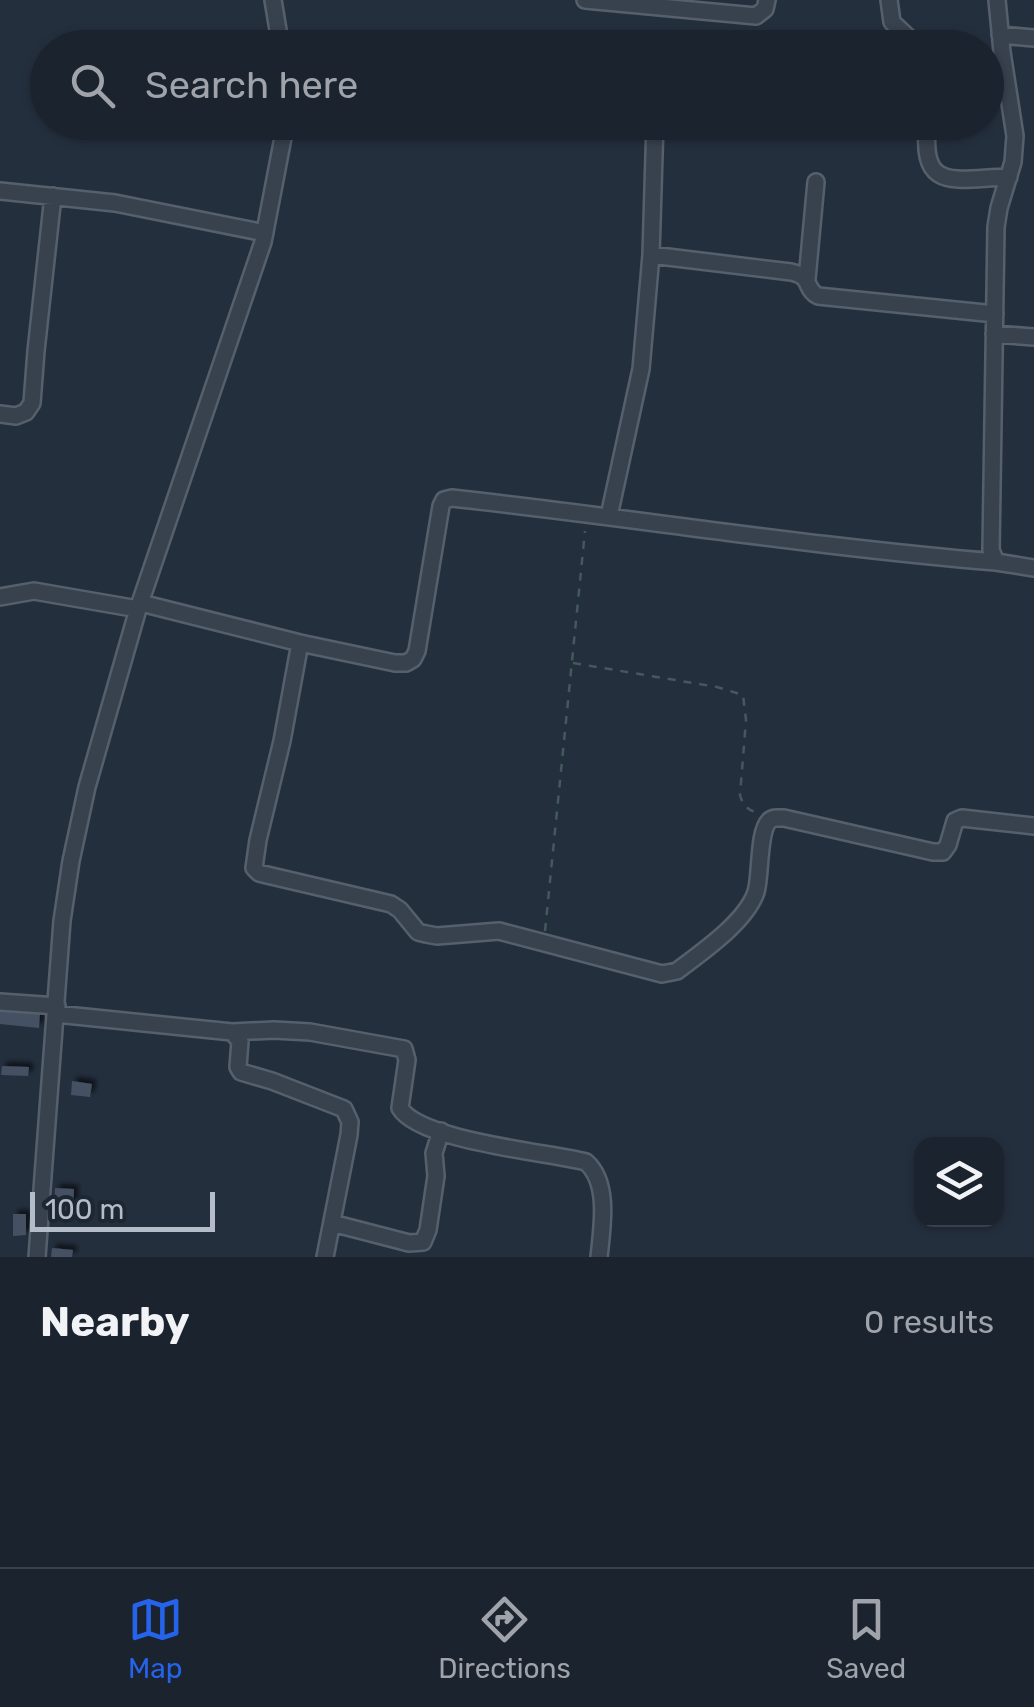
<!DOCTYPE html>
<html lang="en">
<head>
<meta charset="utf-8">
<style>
	body { margin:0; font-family:Rubik,sans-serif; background:#242b36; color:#f1f3f6 }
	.controls { position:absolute; right:30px; bottom:30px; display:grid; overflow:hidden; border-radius:20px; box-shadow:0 2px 8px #0004 }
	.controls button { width:90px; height:90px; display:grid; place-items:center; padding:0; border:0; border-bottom:2px solid #39404a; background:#1b232e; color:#f1f3f6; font:50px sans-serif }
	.scale { position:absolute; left:30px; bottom:25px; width:185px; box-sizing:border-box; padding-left:10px; border:5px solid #b4bcc9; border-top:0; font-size:28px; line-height:35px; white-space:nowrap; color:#b4bcc9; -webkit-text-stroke:8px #1d2633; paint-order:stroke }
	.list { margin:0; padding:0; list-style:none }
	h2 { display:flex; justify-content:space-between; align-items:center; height:130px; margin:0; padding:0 40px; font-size:42px }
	h2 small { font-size:32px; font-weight:400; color:#a0a4aa }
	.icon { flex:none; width:55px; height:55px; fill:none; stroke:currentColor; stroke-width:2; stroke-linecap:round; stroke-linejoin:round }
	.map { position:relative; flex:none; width:1034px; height:1257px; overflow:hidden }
	.search { position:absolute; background:#1b232e; box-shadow:0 2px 8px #0004; left:30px; right:30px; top:30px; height:110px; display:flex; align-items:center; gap:25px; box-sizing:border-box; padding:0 35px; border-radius:55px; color:#a0a4aa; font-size:38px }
	.sheet { height:310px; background:#1b232e }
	nav { display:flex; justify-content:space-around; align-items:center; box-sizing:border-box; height:140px; border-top:2px solid #39404a; background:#1b232e; font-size:28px; color:#a0a4aa }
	nav a { display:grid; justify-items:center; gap:5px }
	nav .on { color:#2563eb }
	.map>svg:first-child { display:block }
	.building { fill:#455162; filter:url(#shadow) }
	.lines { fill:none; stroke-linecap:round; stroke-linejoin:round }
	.minor-casing { stroke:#565f6c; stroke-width:20 }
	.path { stroke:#44595c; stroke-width:2.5; stroke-dasharray:8 8; stroke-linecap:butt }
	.minor { stroke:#38414e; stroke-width:15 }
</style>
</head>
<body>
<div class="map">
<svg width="1034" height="1257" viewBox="0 0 1034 1257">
	<defs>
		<filter id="shadow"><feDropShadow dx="4.5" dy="-4.5" stdDeviation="2.5" flood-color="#0009"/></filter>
	</defs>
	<rect width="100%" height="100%" fill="#242f3e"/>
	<path class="building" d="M0 1007 40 1011 39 1028 0 1024Z
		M2 1066 29 1067 28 1076 1 1075Z
		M72 1081 92 1084 90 1097 71 1095Z
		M55 1188 74 1189 73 1211 54 1210Z
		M13 1214H26V1235L13 1236Z
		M52 1248 73 1250 72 1257H51Z"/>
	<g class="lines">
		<g class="minor-casing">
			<path id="minor" d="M273 0 281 48
				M585 0 756 16 765 9 767 0
				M889 0 892 22 909 38 911 48
				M997 0 1002 52 1015 136 1013 162 999 208 996 227 991 550 996 562 1034 568
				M1000 35 1034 38
				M928 122C919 194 955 178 1009 177
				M0 191 115 203 265 233
				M651 255 791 272C814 277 803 288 818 296L995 314
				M807 279 816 182
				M994 334 1034 337
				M0 414 16 416 26 412 32 403 36 351 53 196
				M609 516 641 369 651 255 655 122
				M0 597 34 591 138 609
				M141 603 300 643 395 663H406L413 659 417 651 441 506 444 500 452 498C633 518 814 547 996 562
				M300 643 282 741 258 840 254 868 259 873 267 875 391 904 400 910 418 932 426 934 437 936 499 931 662 974 677 971C702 952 746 922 756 892 761 876 758 832 769 821 773 817 778 818 784 818L933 852H943L948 845 955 821 962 818 1034 826
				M0 1002 57 1006
				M56 1014 232 1032 240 1041 238 1067 241 1072 272 1081 344 1109 350 1122 349 1135 325 1257
				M232 1032 274 1030 310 1032 404 1049 407 1060 400 1108C420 1141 546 1152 586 1162 610 1183 602 1228 599 1257
				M332 1223 409 1243 423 1242 428 1230 436 1176 434 1153 441 1131
				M37 1257 62 921 71 861 87 787 138 609 263 242 286 122"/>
		</g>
		<path class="path" d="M573 663 717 687 743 695 746 720 740 795C743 806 748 810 758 813
			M545 931 585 531"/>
		<use href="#minor" class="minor"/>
	</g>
</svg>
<div class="controls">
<button><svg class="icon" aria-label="layers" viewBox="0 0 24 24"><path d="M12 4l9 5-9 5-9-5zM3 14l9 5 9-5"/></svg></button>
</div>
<div class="scale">100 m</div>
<div class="search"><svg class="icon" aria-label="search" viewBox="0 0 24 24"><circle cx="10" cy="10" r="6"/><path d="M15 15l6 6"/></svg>Search here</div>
</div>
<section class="sheet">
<h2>Nearby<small>0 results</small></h2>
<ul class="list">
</ul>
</section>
<nav>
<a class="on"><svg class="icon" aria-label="map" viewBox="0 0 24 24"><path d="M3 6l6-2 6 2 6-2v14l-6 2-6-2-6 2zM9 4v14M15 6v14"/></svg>Map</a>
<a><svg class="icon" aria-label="directions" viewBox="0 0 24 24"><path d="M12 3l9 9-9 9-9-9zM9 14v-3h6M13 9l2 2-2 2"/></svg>Directions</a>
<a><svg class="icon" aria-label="saved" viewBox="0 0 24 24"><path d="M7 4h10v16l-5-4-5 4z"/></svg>Saved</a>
</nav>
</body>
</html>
